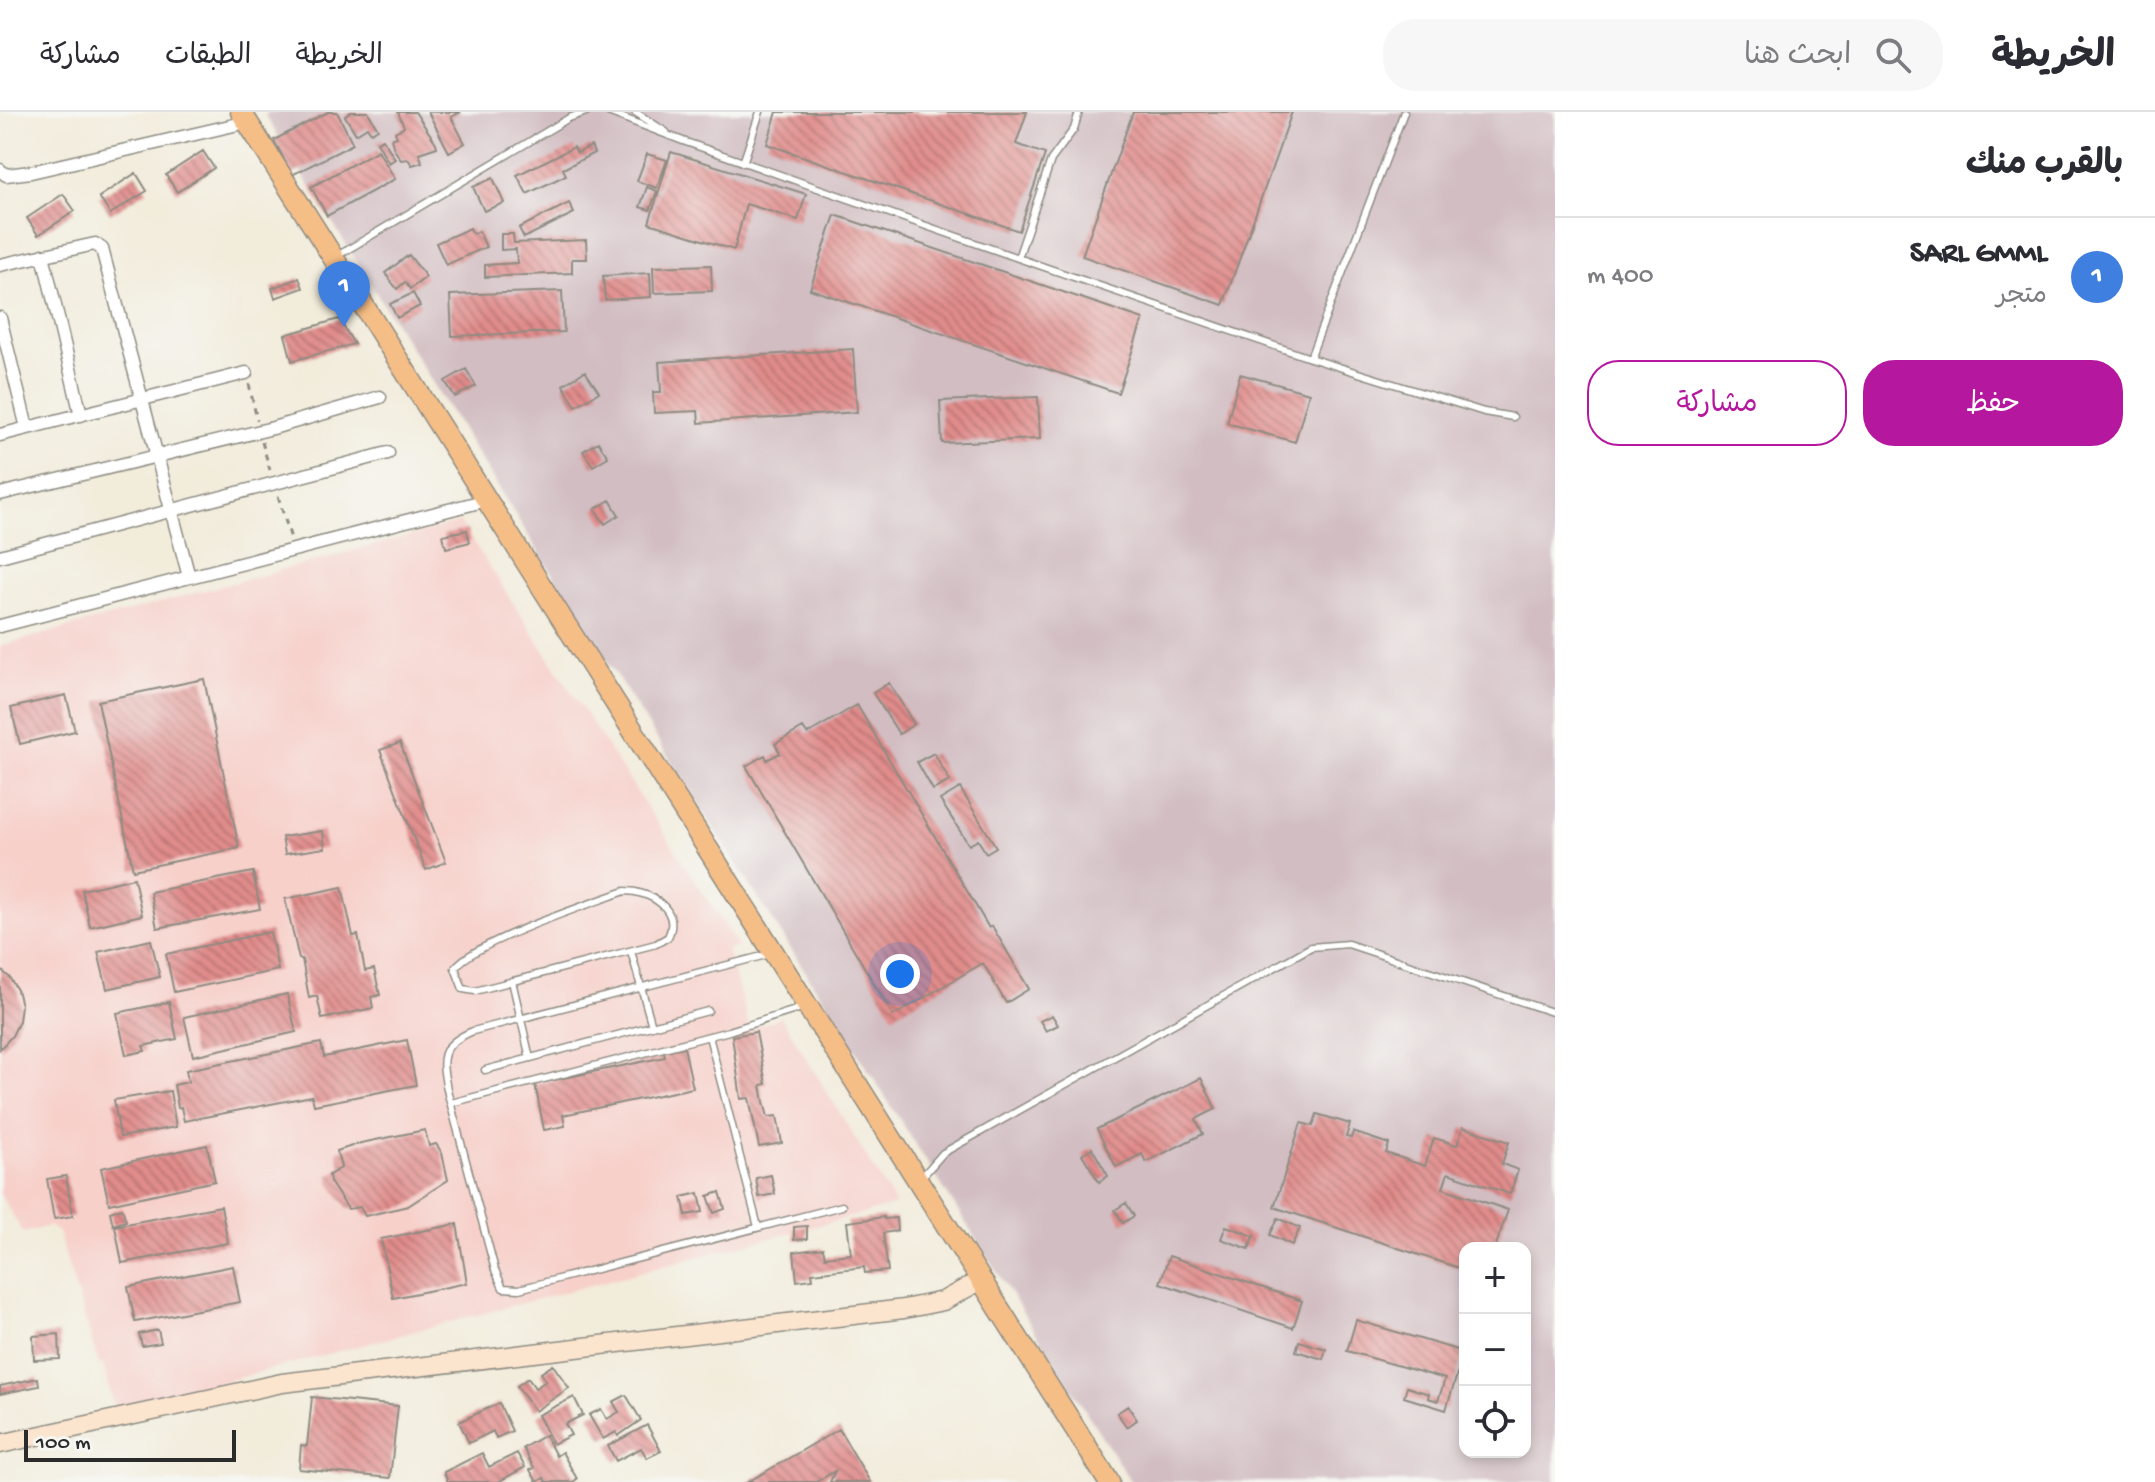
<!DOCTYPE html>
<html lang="ar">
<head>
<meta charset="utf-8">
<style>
	body { margin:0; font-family:"Gochi Hand","Playpen Sans Arabic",sans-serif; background:#f7f7f7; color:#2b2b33; direction:rtl }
	.controls { position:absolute; right:24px; bottom:24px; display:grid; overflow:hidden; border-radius:16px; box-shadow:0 4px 12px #0003 }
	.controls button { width:72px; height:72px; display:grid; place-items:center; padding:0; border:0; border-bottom:2px solid #e1e1e2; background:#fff; color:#2b2b33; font:40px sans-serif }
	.scale { position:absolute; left:24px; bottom:20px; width:212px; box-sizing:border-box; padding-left:8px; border:4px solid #2b2b2b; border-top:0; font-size:22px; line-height:28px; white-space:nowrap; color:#2b2b2b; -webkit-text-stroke:6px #f6f6f2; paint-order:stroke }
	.you { position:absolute; left:900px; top:862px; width:28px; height:28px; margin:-20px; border:6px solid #fff; border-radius:50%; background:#1a73e8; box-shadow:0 0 0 12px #1a73e833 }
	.badge { display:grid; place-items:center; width:52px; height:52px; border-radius:50%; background:#b5179e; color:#fff; font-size:26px; font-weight:700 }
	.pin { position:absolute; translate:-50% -66px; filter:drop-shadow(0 2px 4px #0008) }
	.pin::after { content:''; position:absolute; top:42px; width:28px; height:24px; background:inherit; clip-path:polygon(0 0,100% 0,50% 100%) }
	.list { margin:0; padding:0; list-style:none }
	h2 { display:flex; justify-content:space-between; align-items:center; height:104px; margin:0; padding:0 32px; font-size:34px }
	h2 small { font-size:26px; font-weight:400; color:#7c7c81 }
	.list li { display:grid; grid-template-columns:52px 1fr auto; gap:24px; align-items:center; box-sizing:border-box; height:120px; padding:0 32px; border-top:2px solid #e1e1e2 }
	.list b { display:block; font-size:30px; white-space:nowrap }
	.list p { margin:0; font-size:26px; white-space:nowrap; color:#7c7c81 }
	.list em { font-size:26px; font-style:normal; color:#7c7c81 }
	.actions { display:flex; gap:16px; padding:24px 32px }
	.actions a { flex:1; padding:18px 0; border:2px solid #b5179e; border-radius:32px; text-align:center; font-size:28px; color:#b5179e }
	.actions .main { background:#b5179e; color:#fff }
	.icon { flex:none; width:44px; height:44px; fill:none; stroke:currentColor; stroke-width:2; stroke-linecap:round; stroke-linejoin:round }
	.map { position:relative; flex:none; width:1555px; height:1370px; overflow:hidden; direction:ltr }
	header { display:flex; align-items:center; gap:48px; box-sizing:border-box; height:112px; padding:0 40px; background:#fff; border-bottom:2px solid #e1e1e2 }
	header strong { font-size:38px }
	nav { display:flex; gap:44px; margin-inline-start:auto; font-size:28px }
	.search { width:560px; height:72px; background:#f7f7f7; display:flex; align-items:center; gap:20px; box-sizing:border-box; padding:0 28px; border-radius:32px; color:#7c7c81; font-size:30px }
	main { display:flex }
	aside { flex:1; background:#fff }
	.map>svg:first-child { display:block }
	.built { fill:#f7d0ca }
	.industrial { fill:#d2bec2; fill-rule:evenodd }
	.building { fill:url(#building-back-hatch) }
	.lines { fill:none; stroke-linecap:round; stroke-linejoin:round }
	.lane-casing { stroke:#8e8c83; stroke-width:9 }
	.street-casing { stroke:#8e8c83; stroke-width:15 }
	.secondary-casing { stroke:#8e8c83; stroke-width:21 }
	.primary-casing { stroke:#8e8c83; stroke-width:23 }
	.path { stroke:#8e8c83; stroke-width:3; stroke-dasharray:6 6; stroke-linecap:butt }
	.lane { stroke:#fff; stroke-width:6 }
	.street { stroke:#fff; stroke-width:12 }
	.secondary { stroke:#fbe5cf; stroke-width:18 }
	.primary { stroke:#f6be87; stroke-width:20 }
</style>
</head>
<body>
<header>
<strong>الخريطة</strong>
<div class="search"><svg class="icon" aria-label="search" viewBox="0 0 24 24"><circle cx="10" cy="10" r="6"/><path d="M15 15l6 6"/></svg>ابحث هنا</div>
<nav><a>الخريطة</a><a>الطبقات</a><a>مشاركة</a></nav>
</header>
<main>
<aside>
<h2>بالقرب منك<small></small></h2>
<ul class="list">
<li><span class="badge" style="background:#3f7fe0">1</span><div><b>SARL GMML</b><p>متجر</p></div><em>400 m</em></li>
</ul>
<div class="actions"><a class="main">حفظ</a><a>مشاركة</a></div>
</aside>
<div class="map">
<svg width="1555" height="1370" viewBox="0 0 1555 1370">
	<defs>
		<pattern id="building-back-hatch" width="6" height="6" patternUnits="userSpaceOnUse" patternTransform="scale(2)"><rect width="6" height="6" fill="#e08c8b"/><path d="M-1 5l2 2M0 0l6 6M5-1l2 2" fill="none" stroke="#b67372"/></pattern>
	</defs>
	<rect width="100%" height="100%" fill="#f6f6f2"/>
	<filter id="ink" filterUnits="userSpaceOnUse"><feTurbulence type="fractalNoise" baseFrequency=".0125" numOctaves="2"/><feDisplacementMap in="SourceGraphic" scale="16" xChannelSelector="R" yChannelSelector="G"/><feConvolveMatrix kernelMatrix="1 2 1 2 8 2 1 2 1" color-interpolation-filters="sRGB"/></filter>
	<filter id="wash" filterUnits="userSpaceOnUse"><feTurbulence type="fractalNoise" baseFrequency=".006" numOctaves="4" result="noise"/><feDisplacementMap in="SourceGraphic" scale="32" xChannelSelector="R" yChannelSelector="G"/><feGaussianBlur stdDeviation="1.8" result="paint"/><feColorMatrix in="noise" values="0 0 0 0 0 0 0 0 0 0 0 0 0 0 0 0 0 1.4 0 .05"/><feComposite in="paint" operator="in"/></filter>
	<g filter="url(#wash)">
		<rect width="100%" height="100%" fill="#f2ecdb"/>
		<path class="built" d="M460 410 738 834 727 838 750 917 781 905 896 1093 115 1298 103 1252H99L58 1120 49 1114 23 1121 0 1082V534Z"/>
		<path class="industrial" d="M269 0H1555V1370H1131L592 525 265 3ZM1465 1136H1525V1340H1465Z"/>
		<g id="blocks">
			<path class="building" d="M328 0H337L353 32 292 63 274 28Z
				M351 0H368L378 17 371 21 367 15 356 22 345 4Z
				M398 0H415L436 31 437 35 419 41 422 50 412 53 408 47 401 48 394 37 391 27 397 25 395 20 404 15Z
				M428 0H461L451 5 465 31 449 40Z
				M777 0H1027L1016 32 1045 42 1019 119 767 32Z
				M1133 0H1292L1223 193 1082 144Z
				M383 27 395 47 389 51 377 30Z
				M591 34 594 41 563 57 566 63 527 82 517 63 574 35 577 41Z
				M378 38 395 67 327 104 311 75Z
				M203 39 214 56 177 80 166 63Z
				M671 40 806 82 798 108 746 92 734 138 649 111Z
				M647 42 667 48 657 76 637 69Z
				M136 61 147 79 110 102 99 85Z
				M493 66 504 91 484 99 473 75Z
				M647 75 657 79 650 98 640 95Z
				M63 82 75 99 38 123 27 106Z
				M569 91 574 101 524 126 519 116Z
				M835 103 1143 207 1118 281 810 177Z
				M470 116 473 122 479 119 486 135 446 153 436 131Z
				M501 122H513L514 131 586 128 587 147H572V161L485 165V153L517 151 516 137 501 138Z
				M409 143 426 165 410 177 405 170 397 177 385 161Z
				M711 153 712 179 654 181 653 155Z
				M650 161 651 185 605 188 603 164Z
				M299 166 303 176 275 186 272 176Z
				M562 179 564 220 452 224 450 183Z
				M413 181 420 194 397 206 390 192Z
				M339 207 354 232 292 249 285 223Z
				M853 237 857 300 699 311 698 299 654 301 653 280H661L659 250Z
				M466 257 476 274 455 285 445 269Z
				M585 259 599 280 576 294 563 273Z
				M1240 262 1309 281 1295 330 1227 311Z
				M1038 285 1040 327 942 331 940 289Z
				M598 330 608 345 593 354 583 339Z
				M610 388 619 403 605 412 595 397Z
				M467 418 470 430 446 436 443 423Z
				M204 567 239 736 133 758 98 589Z
				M889 571 914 612 899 622 873 581Z
				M66 583 75 619 20 632 11 596Z
				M857 593 989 816 992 814 1029 877 1006 891 983 851 893 904 746 654 765 643 767 648 780 641 775 632 803 616 807 622Z
				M400 631 446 750 426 758 380 638Z
				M934 641 950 669 933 678 917 650Z
				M960 676 996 735 986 741 978 728 969 733 940 688Z
				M323 719 325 736 285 742 282 725Z
				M253 760 260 797 157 816 150 780Z
				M134 766 142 803 90 815 82 778Z
				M342 775 353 824 358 823 365 859 374 857 380 883 371 885 373 896 322 907 317 884 309 886 302 847H299L285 787Z
				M270 820 278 858 174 880 166 842Z
				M151 828 160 865 107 877 98 840Z
				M0 857 9 865 17 878 21 893 19 909 12 924 0 937Z
				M287 882 296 920 193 944 184 905Z
				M169 890 177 927 143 934 145 939 126 943 117 901Z
				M1052 903 1058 913 1046 919 1040 909Z
				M756 920 766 972 761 973 764 990 768 1005 777 1004 782 1031 759 1035 749 986 741 987 732 924Z
				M407 928 416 973 314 993 312 984 184 1009 181 995 178 996 174 973 188 970 186 958 321 931 324 945Z
				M684 935 693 976 563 1003 565 1014 544 1018 535 972 665 945 664 939Z
				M1201 966 1216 997 1196 1007 1203 1022 1146 1050 1142 1042 1116 1055 1097 1017Z
				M170 979 176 1015 120 1025 114 988Z
				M1317 1002 1350 1012 1346 1025 1351 1026 1353 1020 1389 1032 1386 1041 1425 1054 1434 1026 1457 1033 1463 1015 1509 1030 1502 1052 1518 1058 1510 1082 1448 1061 1443 1076 1508 1098 1495 1136H1465V1158L1274 1095 1301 1011 1313 1014Z
				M425 1018 429 1034 436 1032 442 1041 448 1068 408 1094 365 1104 360 1095 348 1097 330 1070 329 1063 341 1056 337 1039 361 1031Z
				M207 1033 215 1069 109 1092 101 1056Z
				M1092 1036 1108 1064 1099 1070 1082 1042Z
				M771 1063 775 1082 759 1085 756 1066Z
				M66 1064 73 1104 54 1107 47 1067Z
				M720 1080 725 1097 714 1101 708 1084Z
				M699 1081 703 1100 686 1103 682 1085Z
				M1126 1091 1134 1104 1123 1111 1115 1098Z
				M221 1094 228 1131 122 1151 115 1114Z
				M122 1096 126 1109 113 1113 110 1100Z
				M884 1105V1107L896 1106 897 1119 883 1121 888 1159 865 1161 864 1155 812 1161 813 1167 797 1169 794 1140 823 1136 825 1145 851 1142 847 1110Z
				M1278 1106 1300 1116 1292 1133 1270 1123Z
				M457 1112 467 1171 393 1186 381 1127Z
				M807 1114V1127L794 1128V1115Z
				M1226 1114 1254 1124 1249 1137 1221 1127Z
				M1169 1144 1302 1189 1293 1216 1160 1171Z
				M233 1154 240 1190 135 1210 128 1175Z
				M1356 1208 1464 1240 1446 1298 1404 1285 1407 1275 1429 1282 1428 1286 1438 1289 1445 1267 1347 1239Z
				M158 1218 161 1231 142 1234 139 1222Z
				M59 1222 60 1247 34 1248 33 1224Z
				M1299 1229 1326 1237 1323 1247 1296 1239Z
				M553 1253 569 1276 535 1299 517 1274 528 1266 535 1276 546 1269 541 1261Z
				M38 1266 39 1274 0 1282V1274Z
				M626 1283 641 1308 618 1324 616 1320 603 1327 589 1303 601 1297 607 1307 619 1300 613 1290Z
				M312 1285 398 1294 390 1366 299 1357 301 1333 307 1334Z
				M574 1285 583 1303 565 1312 571 1323 553 1332 538 1303Z
				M499 1291 512 1319 496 1326 493 1319 469 1331 459 1310Z
				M1128 1294 1137 1308 1127 1315 1117 1301Z
				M647 1313 661 1339 647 1346 641 1336 616 1349 608 1334Z
				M839 1317 870 1370H830L835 1359 816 1370H748Z
				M545 1323 556 1344 562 1340 577 1367 573 1370H546L544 1366 537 1370 530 1358 534 1356 523 1336Z
				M482 1341 489 1355 517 1341 525 1355 498 1370H448L444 1360Z"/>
		</g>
	</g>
	<g filter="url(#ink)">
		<use href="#blocks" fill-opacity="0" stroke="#8e8c83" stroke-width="2"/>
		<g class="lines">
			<g class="lane-casing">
				<path id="lane" d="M608 0 683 29 1018 146 1310 246 1484 300 1513 305
					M635 0 666 20
					M743 51 760 0
					M337 144 569 6 586 0
					M1018 146 1051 48 1074 17 1079 0
					M1310 246 1404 0
					M625 779C649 779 682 797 668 825L656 832 475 879 463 877 455 856C473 830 590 792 625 779Z
					M631 839 652 914
					M770 842 473 919C437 934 441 948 448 982L495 1158 503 1176 519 1177 842 1094
					M512 869 530 946
					M709 924 758 1115
					M485 958 708 899
					M451 991 729 919 802 896
					M921 1066 943 1041 1311 835 1348 832 1555 901"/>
			</g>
			<g class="street-casing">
				<path id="street" d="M0 58 6 63 31 60 247 10
					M43 143 81 303
					M0 153 95 132 102 137 189 465
					M0 206 27 316
					M0 323 246 261
					M0 382 273 316 380 285
					M0 444 388 341
					M0 514 487 388"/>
			</g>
			<g class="secondary-casing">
				<path id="secondary" d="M0 1332 282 1271 904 1197 943 1189 981 1168"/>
			</g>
			<g class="primary-casing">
				<path id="primary" d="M241 0 1109 1370"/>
			</g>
			<path class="path" d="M249 272 257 308
				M262 330 270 358
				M278 384 291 427"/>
			<use href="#lane" class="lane"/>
			<use href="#street" class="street"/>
			<use href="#secondary" class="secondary"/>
			<use href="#primary" class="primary"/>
		</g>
	</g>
</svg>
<div class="controls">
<button>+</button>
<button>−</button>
<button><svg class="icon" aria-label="locate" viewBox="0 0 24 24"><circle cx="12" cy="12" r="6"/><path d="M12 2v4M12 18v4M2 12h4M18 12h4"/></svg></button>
</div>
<div class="scale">100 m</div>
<div class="you"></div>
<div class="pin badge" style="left:344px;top:215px;background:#3f7fe0">1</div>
</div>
</main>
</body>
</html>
